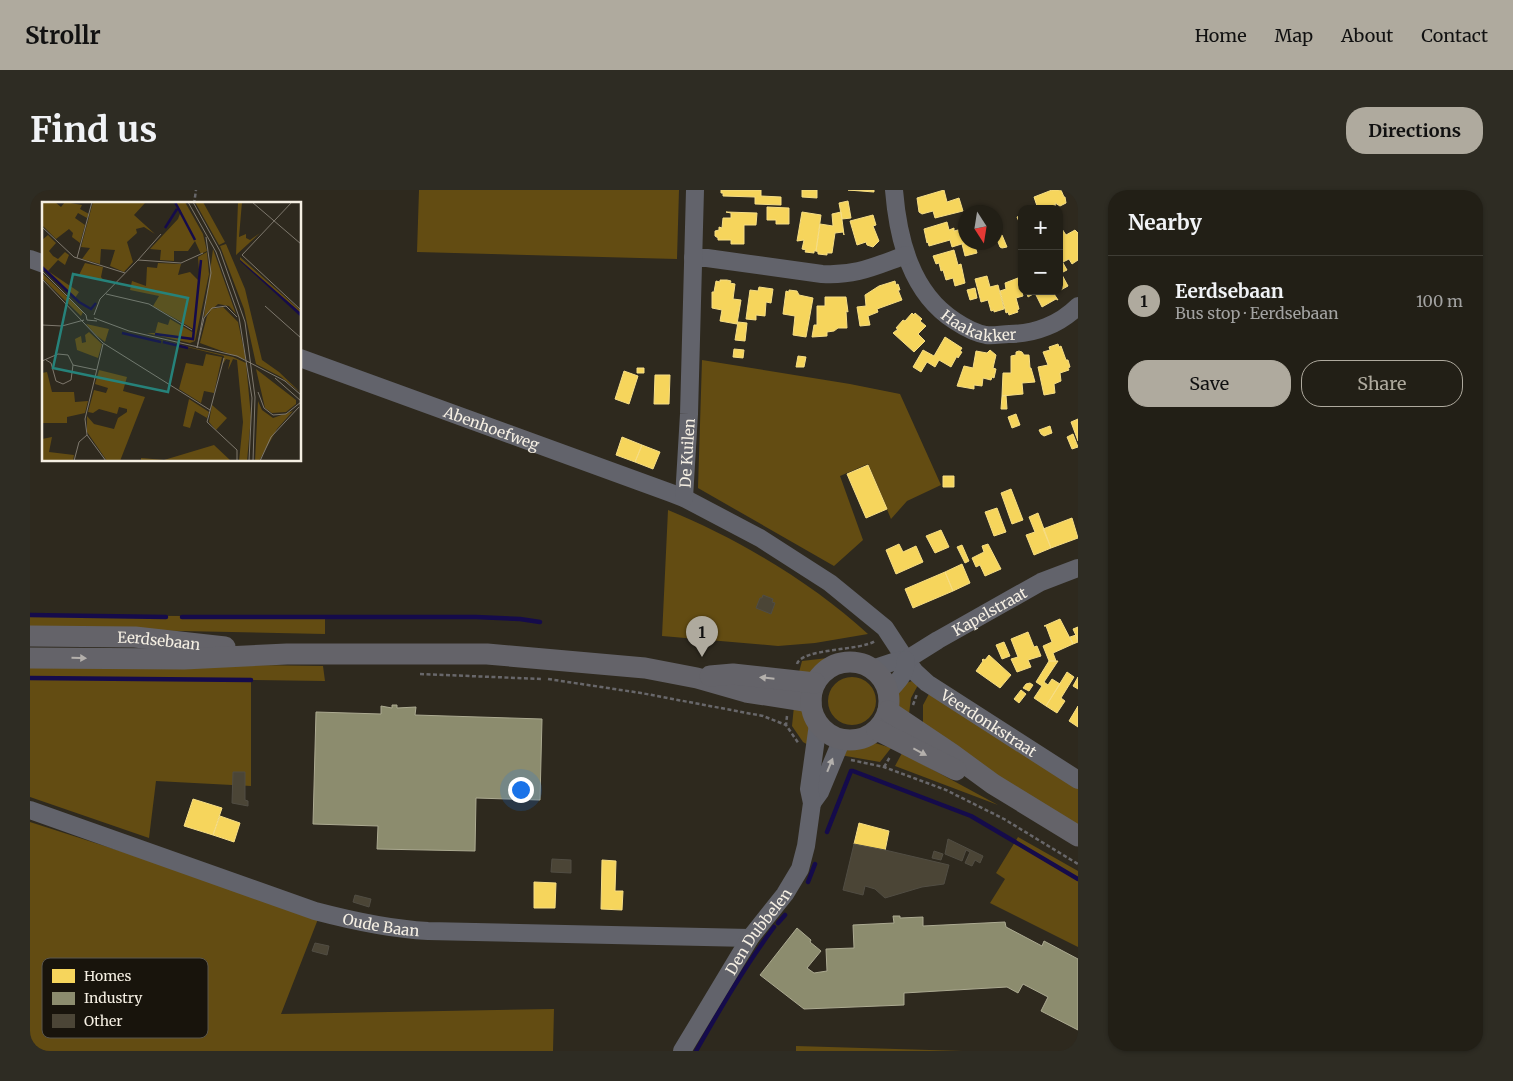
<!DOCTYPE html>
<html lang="en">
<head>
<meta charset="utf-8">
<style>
	body { margin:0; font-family:Merriweather,serif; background:#2e2c23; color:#f1f3f6 }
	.controls { position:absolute; right:15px; top:15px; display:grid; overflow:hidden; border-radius:10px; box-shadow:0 1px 4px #0004 }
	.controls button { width:45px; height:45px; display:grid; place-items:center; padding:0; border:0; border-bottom:1px solid #3f3d35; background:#221f16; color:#f1f3f6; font:25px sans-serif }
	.compass { position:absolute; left:928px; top:15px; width:45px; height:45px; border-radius:50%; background:#221f16; box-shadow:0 1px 4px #0004; rotate:168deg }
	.you { position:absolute; left:490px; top:599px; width:18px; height:18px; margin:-12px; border:4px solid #fff; border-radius:50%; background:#1a73e8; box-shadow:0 0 0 8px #1a73e833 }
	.badge { display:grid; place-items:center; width:32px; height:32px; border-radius:50%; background:#afaa9e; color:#111; font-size:16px; font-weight:700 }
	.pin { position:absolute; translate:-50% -41px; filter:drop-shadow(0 1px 2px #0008) }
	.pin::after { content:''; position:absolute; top:26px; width:18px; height:15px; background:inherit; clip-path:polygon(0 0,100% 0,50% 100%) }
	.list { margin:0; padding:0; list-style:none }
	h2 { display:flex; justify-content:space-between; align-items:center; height:65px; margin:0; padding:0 20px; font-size:21px }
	h2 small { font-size:16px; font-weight:400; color:#a2a2a1 }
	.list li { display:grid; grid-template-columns:32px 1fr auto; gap:15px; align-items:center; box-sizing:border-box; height:90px; padding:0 20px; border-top:1px solid #3f3d35 }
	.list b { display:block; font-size:19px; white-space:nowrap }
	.list p { margin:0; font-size:16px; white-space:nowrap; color:#a2a2a1 }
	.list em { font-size:16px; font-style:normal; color:#a2a2a1 }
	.actions { display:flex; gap:10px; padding:15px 20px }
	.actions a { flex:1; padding:11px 0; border:1px solid #afaa9e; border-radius:20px; text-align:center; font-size:18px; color:#afaa9e }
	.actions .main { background:#afaa9e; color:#111 }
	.map { position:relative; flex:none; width:1048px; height:861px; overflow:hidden; border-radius:20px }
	header { display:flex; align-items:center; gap:30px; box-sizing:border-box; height:70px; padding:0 25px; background:#afaa9e; color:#111 }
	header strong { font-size:24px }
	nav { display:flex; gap:28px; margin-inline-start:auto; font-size:18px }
	.intro { display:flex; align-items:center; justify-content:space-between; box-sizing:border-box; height:120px; padding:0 30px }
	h1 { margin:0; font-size:35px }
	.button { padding:12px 22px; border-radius:20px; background:#afaa9e; color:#111; font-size:18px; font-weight:700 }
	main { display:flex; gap:30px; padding:0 30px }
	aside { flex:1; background:#221f16; border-radius:20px; box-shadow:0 1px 4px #0004 }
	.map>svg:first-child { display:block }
	.green { fill:#634c12 }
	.homes { fill:#f6d55c; stroke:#f6dd84 }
	.industry { fill:#8c8c6e; stroke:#acaa91 }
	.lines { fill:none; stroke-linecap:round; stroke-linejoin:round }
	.stream { stroke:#150b4b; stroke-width:4.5 }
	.building { fill:#4b4536; stroke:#514d43 }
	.path { stroke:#68676a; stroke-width:2.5; stroke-dasharray:4 2.5; stroke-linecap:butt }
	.minor { stroke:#62636b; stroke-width:18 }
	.major { stroke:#646369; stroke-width:21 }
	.oneway { fill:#b4b0ac }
	.oneway2 { fill:#b3b0ad }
	.labels { text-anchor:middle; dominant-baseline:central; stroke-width:5; stroke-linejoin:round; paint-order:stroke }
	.street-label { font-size:15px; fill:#f5efe3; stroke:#18140c }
	.inset-river { fill:none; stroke:#150b4b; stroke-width:2.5 }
	.inset-road { fill:none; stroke:#7e786d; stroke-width:1 }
	.view { fill:#26827a; fill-opacity:0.15; stroke:#26827a; stroke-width:2.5 }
	.inset-edge { fill:none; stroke:#f5efe3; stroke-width:2.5 }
	.key { fill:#18140c; stroke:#5a564c; stroke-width:1 }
	.key-label { font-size:14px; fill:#f5efe3 }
</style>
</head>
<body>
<header>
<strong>Strollr</strong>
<nav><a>Home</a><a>Map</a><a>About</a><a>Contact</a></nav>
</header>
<div class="intro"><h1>Find us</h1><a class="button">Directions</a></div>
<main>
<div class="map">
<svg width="1048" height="861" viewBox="0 0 1048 861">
	<rect width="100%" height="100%" fill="#2e291e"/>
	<path class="green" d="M389 0H649L647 69 387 62Z
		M672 170 820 194 870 204 911 295 877 311 861 329 838 274 810 286 833 350 804 376 668 298Z
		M638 320C707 348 784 394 838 444L785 453 748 456 632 446Z
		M0 425 295 427V444L0 438Z
		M806 467 792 474 781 486H768L772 471Z
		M0 472 293 476 295 491 221 490V596L126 591 119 648 0 607Z
		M798 511a24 24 0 1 1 48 0a24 24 0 1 1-48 0Z
		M882 491 888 495 881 508 878 532 867 517 866 500 873 494Z
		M900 502 1048 595V635L893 540V515Z
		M764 516 775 520 781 535 780 556 773 552 762 536Z
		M842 552 861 558 850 572 810 565C816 555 832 556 842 552Z
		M872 563 968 615 865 576Z
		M0 632 140 677 288 729 251 824 524 819 523 861H0Z
		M988 647 1048 681V757L960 713 975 689 966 683Z
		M766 856 933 861H766Z"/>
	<path class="homes" d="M691 0H731V6L751 7V15L725 14V7L693 6V3H691Z
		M772 0H787V8L772 7Z
		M818 0H844V2Z
		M914 0 917 12 929 8 933 21 905 28 903 21 892 24 889 22 887 8Z
		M1022 0H1031L1034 7H1035L1036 13 1030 16 1025 13 1026 19H1008L1004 7Z
		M818 11 821 28 812 29 809 13Z
		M737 17 759 18V34H746V30H737Z
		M696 22 727 23 726 35H714V54H701V50H688V48L685 46V41L689 40V37L692 38 693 28H701V23Z
		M772 22 791 25 786 61H784V63L775 62 776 60 772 59 774 50 767 51Z
		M811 22 814 45 813 42 805 43 802 63H797V65L788 64V62L786 61 790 34 803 36 802 24Z
		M843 25 846 35 843 36 849 51 843 57 837 55 836 52 827 55 820 31Z
		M992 25V39L987 27Z
		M917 32 919 40 924 38V41L936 38V52H938L922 57 920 50 899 56 898 52 897 53 894 39Z
		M1032 39 1036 45 1045 40 1048 43V70L1042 74 1039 69 1033 72 1029 66V40Z
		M972 45 977 57 972 58 970 57 966 47Z
		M938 52H944L947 63 935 66 932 54Z
		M924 60 928 75 931 74 935 93 925 96 923 88 916 90 913 80 911 81 909 73 906 74 903 66Z
		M1029 66 1037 80 1031 83 1038 96 1029 101Z
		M957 86 960 97 968 95 974 119 964 122V120L961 121 958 110 951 112 945 89Z
		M988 88 993 106 986 108 989 119 987 120 988 122 979 125 978 122 976 123 970 101 976 99 975 93Z
		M690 90H697L701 91 700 93 705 94 703 109 711 110 707 134 690 131 692 120 682 118V102H684L686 91 690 92Z
		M865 91 866 95 868 94 870 100H868L872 110 847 119 848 122 838 126 840 135 830 136 827 117 836 116 835 105 849 96Z
		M729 97 743 99 741 113 736 112 735 126 726 125V130L716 129 720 100 728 101Z
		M945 98 947 108 940 110 937 100Z
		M759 100 767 101 769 105 783 108 776 147 763 145 765 126 753 124 756 101 759 102Z
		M996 101H1022L1028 110 1026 109 1012 117 1005 103 998 107Z
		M795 107H816L818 122 816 121 817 138H808L804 141 797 142V146L782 147 784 135H787V116H795Z
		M882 123 884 125 885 123 892 129 890 131 896 136 888 144 895 151 884 162 863 143 868 139 866 138 873 130 875 131Z
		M708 132 717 133 715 151 705 150Z
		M915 147 932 158 930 161 932 162 928 168 927 166 921 177 909 170 905 177 897 172 891 182 883 177 893 160 904 166Z
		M1028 154 1029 157 1031 156 1036 170H1038L1040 177 1038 178 1039 180 1030 183 1031 191 1024 194 1025 203 1014 205 1008 177 1018 175 1013 162 1020 160 1019 157Z
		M704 159 714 160 713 168 703 167Z
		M960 160 966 165 963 178 966 179 964 188 962 187 961 190 953 188 952 196 944 195V199L927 196 934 176 943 178 946 161 957 163Z
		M989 161 992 162 994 165H999L1000 178H1001L1005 192 992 193 993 204 972 206 973 183H981V166L986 165V162Z
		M768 166 776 167 774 177H766Z
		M607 178H614V183H607Z
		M594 181 608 186 599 214 585 209Z
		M625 185H640L639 214H624Z
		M976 205 977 219H971L972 206Z
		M986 224 990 235 982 238 978 227Z
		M1048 229V251L1041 232Z
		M1020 236 1022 243 1014 246 1011 244 1009 240Z
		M1043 244 1048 257 1042 259 1037 247Z
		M592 247 612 255 605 272 586 265Z
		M612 255 630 262 623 279 605 272Z
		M838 275 857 319 836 328 817 284Z
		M913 286H924V297H913Z
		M981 299 993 330 982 334 971 303Z
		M967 318 976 342 964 346 955 322Z
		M1008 323 1021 358 1004 365 996 345 1005 342 999 327Z
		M1042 328 1048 348 1021 358 1013 339Z
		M911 340 919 357 905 363 896 346Z
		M869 354 873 362 886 356 893 372 866 384 856 360Z
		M958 354 971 379 955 386 950 375 946 377 942 368 954 362 952 356Z
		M932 355 939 371 935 373 927 357Z
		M932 374 940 393 923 401 915 382Z
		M915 382 923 401 883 418 875 399Z
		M1030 429 1043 454 1023 463 1026 471H1019L1013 456 1022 452 1016 436H1014Z
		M1048 437V450L1043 439Z
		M998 442 1004 457 1007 456 1011 466 998 470 1001 477 987 482 981 469 988 467 981 449Z
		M1046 445 1048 452 1043 454 1040 447Z
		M974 452 980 466 972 469 966 455Z
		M959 465 981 485 970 498 946 481 953 471 952 470 953 469 955 470Z
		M1019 471H1028L1014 492 1018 495 1022 489 1030 494 1016 516 1004 508 1012 496 1006 492Z
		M1037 482 1044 487 1031 508 1035 511 1027 523 1016 516Z
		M1048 487V499L1043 496Z
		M1000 493 1003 495 999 501 993 498 996 494Z
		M991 500 996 504 989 513 984 509Z
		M1048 516V537L1039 531Z
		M163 609 192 618 183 645 154 636Z
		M190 626 210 633 204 652 183 645Z
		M829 633 859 641 855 661 824 654Z
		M572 670 586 671 585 701H593L592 720 571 719Z
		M504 692 526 693 525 718H504Z"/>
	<path class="industry" d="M362 515H367V518L386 517 385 525 512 529 510 610 446 608 445 661 347 659 348 636 283 634 286 522 351 524V516L362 518Z
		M863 726H870V728L893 727V736L975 732 976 737 1012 756 1014 751 1048 769V840L1011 821 1018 807 993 794 988 803 977 797 874 803V815L774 819 730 785 767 738 781 750 780 752 791 761 777 778 784 783 797 781 796 759 824 758 823 735 864 733Z"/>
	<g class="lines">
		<path class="stream" d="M0 425 136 427
			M152 427H446L490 429 510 432
			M0 488 221 490
			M797 642 821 581H823L941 626 1048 689
			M778 692 785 674
			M748 733 755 725
			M666 861C690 819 715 776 744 737"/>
	</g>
	<path class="building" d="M733 405 743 409 742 412 745 413 741 424 726 418 730 408H732Z
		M203 582H215V610L218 611V616L202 613Z
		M918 649 953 666 950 673 945 670 942 676 935 673 940 662 936 660 932 671 915 664Z
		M824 654 855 660 919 675 914 694 892 697 855 708 845 699 835 696 833 705 813 700Z
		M904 661 913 664 911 670 902 668Z
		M522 669 541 670V683L521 682Z
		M325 705 341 709 339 717 323 712Z
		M285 753 299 756 297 765 282 761Z"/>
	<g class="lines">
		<path class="path" d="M164 14 166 0
			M767 474C772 458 830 461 845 451
			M390 484 512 489
			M518 489 611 503 733 526 756 535
			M883 515 887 504
			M757 526 756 535 769 554
			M821 570 854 577 916 600 974 629 1048 674
			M854 577 860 567"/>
		<g class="minor">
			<path id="s1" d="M864 0C868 49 881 103 925 131 934 137 945 143 956 145 964 146 972 144 979 144 1005 144 1030 134 1048 116"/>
			<path d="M663 68H677L792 84C826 86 845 76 876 65"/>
			<path d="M0 69 14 74"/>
			<path id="s2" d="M270 168 641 303 654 308 730 348 800 393 855 438 876 470 885 482 897 493 1048 590"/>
			<path id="s3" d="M654 308 659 224 665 0"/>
			<path id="s4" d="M842 479 863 472 876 470 908 450 1011 392 1048 378"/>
			<path d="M858 502C867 492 876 485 876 470"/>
			<path d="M782 613 790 602 812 549"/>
			<path id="s5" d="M0 620 285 721C323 731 359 739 398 741L720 748"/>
			<path id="s6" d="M652 861 720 748 755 704 770 679 776 656 782 613 779 599 788 534"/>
		</g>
		<g class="major">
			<path id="s7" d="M0 446 105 447 195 457"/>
			<path d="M0 468 154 469 257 464H457L615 478 667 488 716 502 781 512"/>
			<circle cx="820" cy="511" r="39"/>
			<path d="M680 486 703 484 785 493"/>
			<path d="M858 521 922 564 963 594 1048 646"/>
			<path d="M847 540 926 580"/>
		</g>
	</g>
	<defs><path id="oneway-solid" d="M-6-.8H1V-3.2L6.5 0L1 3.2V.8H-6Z" transform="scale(1.25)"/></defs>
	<g class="oneway">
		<use href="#oneway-solid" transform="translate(49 468) rotate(1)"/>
		<use href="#oneway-solid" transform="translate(737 488) rotate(-174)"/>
		<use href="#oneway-solid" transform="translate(890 562) rotate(28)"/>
	</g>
	<use class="oneway2" href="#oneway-solid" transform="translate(800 575) rotate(-68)"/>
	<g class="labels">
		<g class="street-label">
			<text stroke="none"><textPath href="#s1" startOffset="175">Haakakker</textPath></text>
			<text stroke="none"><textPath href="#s2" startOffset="204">Abenhoefweg</textPath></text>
			<text stroke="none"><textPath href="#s3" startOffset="45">De Kuilen</textPath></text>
			<text stroke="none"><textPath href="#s4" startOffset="132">Kapelstraat</textPath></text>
			<text stroke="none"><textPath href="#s7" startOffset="129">Eerdsebaan</textPath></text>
			<text stroke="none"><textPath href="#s2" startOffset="792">Veerdonkstraat</textPath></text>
			<text stroke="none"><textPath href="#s5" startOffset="370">Oude Baan</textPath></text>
			<text stroke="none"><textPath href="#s6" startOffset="142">Den Dubbelen</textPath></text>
		</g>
	</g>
	<g transform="translate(12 12)">
		<rect width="259" height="259" fill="#2e291e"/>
		<path d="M0 0H13L19 5 23 0 40 3 38 7 47 12 45 16 36 11 33 16 43 23 38 41 30 35 31 31 27 27 14 37 0 23ZM51 0 103 1 92 13 113 32 102 25 94 27 95 31 85 40 91 60 82 70 68 64 73 48 59 47 58 62 40 57 48 46 39 45ZM133 0H143L161 32 165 49 159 52 153 39 146 49H132V59L118 58 119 48 108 47 136 17 139 9ZM153 0H161L183 40 177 43ZM196 0H200L197 35 204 32V36L208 38 218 31 194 53ZM6 33 14 41 7 49 11 54 16 57 23 50 27 53 23 63 16 58 6 69 37 90 33 96 0 66V38ZM184 42 203 87 220 158 237 170 259 191 239 175 214 162 202 107 178 44ZM171 47 194 112 187 104 176 102 162 115ZM165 50 167 72 153 139 148 141 105 131H113L116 120 126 123 128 117 152 131 153 128 111 104 117 94 88 88 90 79 104 84 105 65 115 66 116 61 139 62 136 73 148 70 158 80 156 55ZM198 55 259 109V111L198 58ZM43 61 61 65 59 75 62 79 37 73ZM0 71 41 110 39 114 0 76ZM181 105 196 120 204 158 158 141 165 114 170 107ZM44 122 67 127 63 140 54 133ZM47 130 60 142 56 156 35 148 33 137 39 134 40 141 44 140 43 133ZM104 135 191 155 204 161 209 215 205 259H197L201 220 195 158 191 157 186 168 188 158 184 157 180 163 182 154ZM164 152 180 155 172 191 162 189 159 201 137 187 144 161 161 164ZM214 167 254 198V202L244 210 230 211 223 206ZM57 168 85 175 81 189 103 195 78 259H65L45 230V214L52 222 72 227 76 216 85 210V207L77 205 75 212 57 207 51 211 46 210 52 188 64 191 66 186 53 182ZM5 170 10 190H32L33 200 46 199 43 211 25 215V221H0V171ZM147 197 167 210 165 216 153 209 148 226 141 224ZM216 199 220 208 231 216 251 209 235 227 217 259H213ZM170 203 185 216 174 228 167 220ZM10 235 7 250 32 253 31 259H0V237ZM172 243 189 259H99V256L122 258Z" fill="#634c12"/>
		<path d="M198 58 259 111V115L198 59Z" fill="#150b4b"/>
		<path class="inset-river" d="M133 0 153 38M123 26 135 7M0 65 37 100 49 107 54 101M80 131 119 140M113 132 151 137 159 58M121 140 146 146"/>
		<path class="inset-road" d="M146 0 174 50 197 115 210 196 207 259M151 0 178 49 203 120 213 195 211 259M210 0 259 42M250 0 200 53 259 108M0 25 32 55 83 71M164 35 169 71 155 146 162 116 170 106 184 104 195 115M35 56 50 0M96 58 119 32M0 69 44 113 45 118 55 119M0 77 61 141 168 208M64 92 107 102 150 128M223 104 259 136M52 113 58 97 96 58 139 61 161 51M52 116 87 129 195 154 243 179 259 193M0 123 20 124 42 118M182 156 165 220 195 248V259M0 159 16 152 26 153 31 163 29 178 21 182 14 179 9 161 4 158M31 163 55 168M233 176 259 199M216 190 222 206 231 213 244 212 259 200M45 233 64 259M32 259 37 240 45 233 43 217 61 142M218 259 229 235 257 205"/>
		<path class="view" d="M31 72 146 96 126 190 11 166Z"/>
		<rect width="259" height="259" class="inset-edge"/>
	</g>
	<rect x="12" y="768" width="166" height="80" rx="8" class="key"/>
	<rect x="22" y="779" width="23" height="14" fill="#f6d55c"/>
	<rect x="22" y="802" width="23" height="13" fill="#8c8c6e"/>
	<rect x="22" y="824" width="23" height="14" fill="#4b4536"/>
	<g class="key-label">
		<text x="54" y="791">Homes</text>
		<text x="54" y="813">Industry</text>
		<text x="54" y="836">Other</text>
	</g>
</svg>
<div class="controls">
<button>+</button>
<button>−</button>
</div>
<svg class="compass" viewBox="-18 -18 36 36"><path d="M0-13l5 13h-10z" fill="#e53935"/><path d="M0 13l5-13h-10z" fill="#a2a2a1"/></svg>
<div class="you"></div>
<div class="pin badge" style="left:672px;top:467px">1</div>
</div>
<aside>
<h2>Nearby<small></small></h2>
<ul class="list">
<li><span class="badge">1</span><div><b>Eerdsebaan</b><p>Bus stop · Eerdsebaan</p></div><em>100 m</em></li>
</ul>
<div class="actions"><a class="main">Save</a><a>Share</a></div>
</aside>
</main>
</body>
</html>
